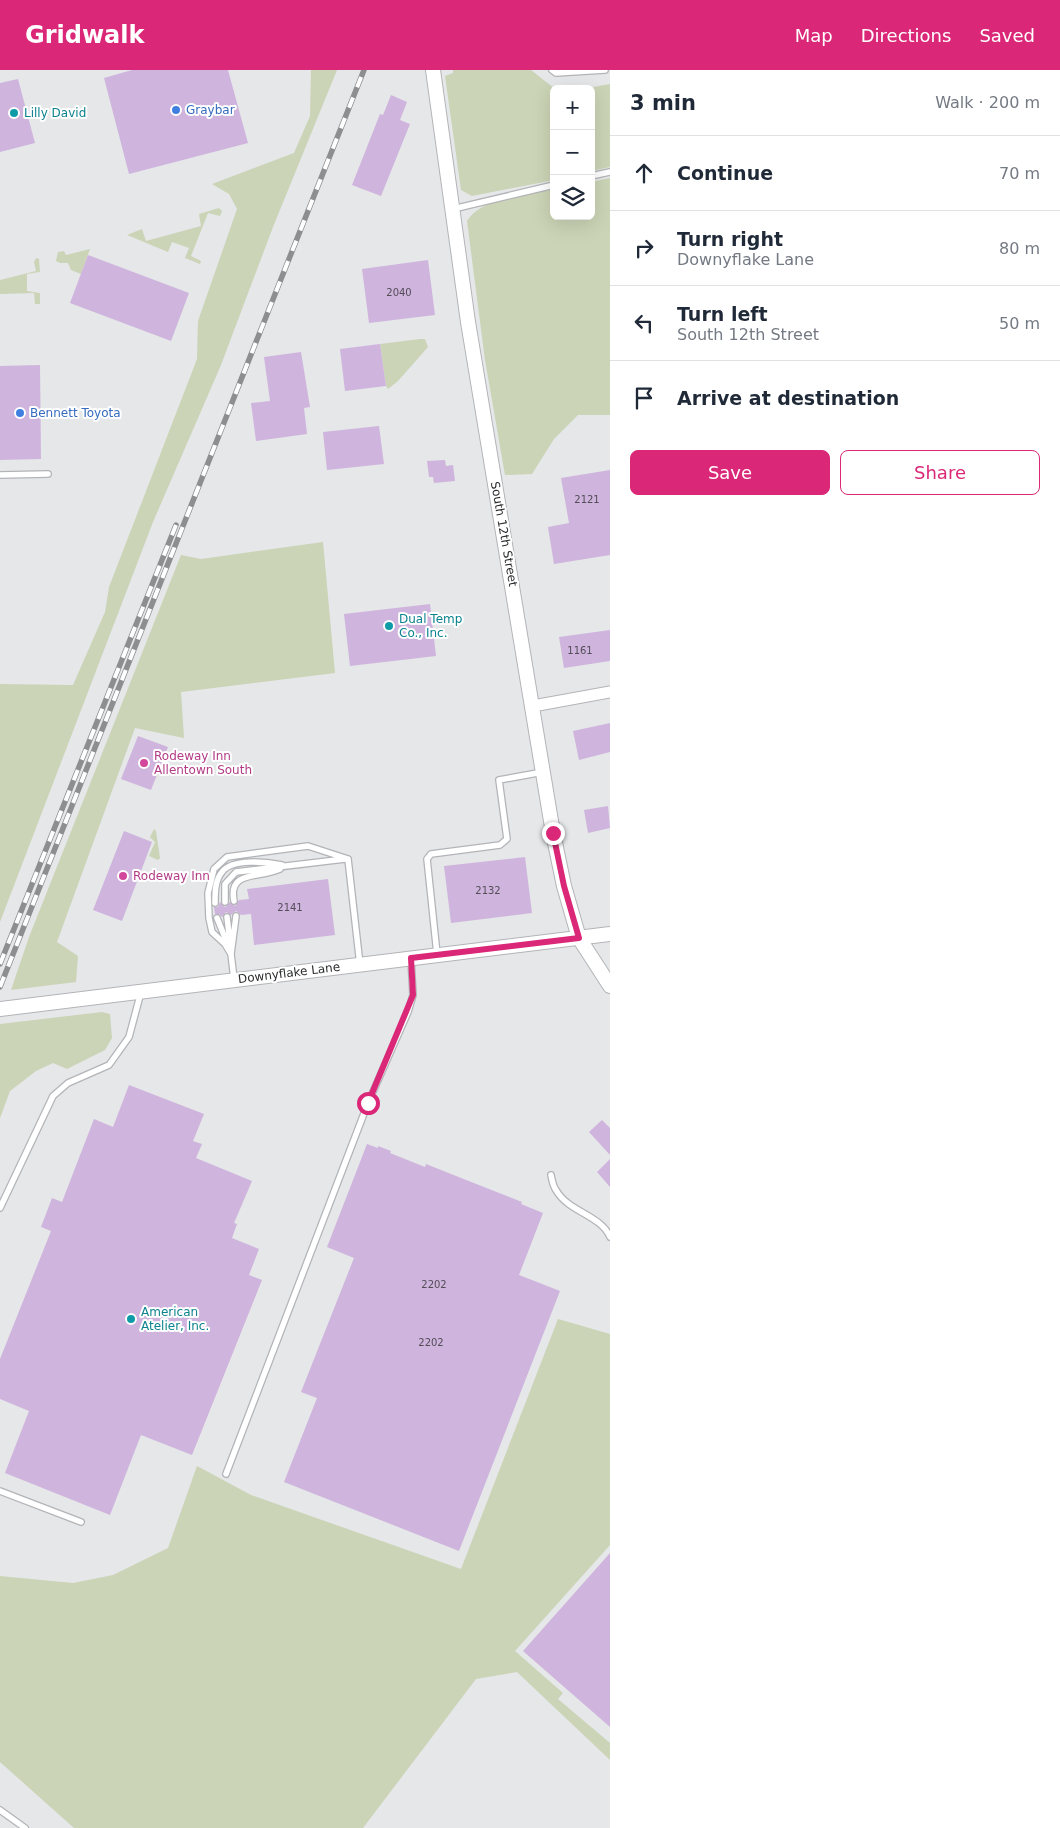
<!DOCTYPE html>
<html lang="en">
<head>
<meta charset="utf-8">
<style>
	body { margin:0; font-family:"DejaVu Sans",sans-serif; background:#f6f6f7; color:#1f2937 }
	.controls { position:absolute; right:15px; top:15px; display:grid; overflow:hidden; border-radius:8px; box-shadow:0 5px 20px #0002 }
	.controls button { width:45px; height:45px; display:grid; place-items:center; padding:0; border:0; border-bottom:1px solid #e0e1e3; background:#fff; color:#1f2937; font:25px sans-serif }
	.stop { position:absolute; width:15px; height:15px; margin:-11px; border:4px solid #db2777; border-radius:50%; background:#fff }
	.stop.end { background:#db2777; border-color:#fff; box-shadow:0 1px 5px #0008 }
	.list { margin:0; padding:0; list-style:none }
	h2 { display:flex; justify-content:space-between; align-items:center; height:65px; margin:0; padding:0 20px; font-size:21px }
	h2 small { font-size:16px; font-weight:400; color:#747a83 }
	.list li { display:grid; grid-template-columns:32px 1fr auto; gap:15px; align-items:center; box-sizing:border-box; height:75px; padding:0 20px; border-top:1px solid #e0e1e3 }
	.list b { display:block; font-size:19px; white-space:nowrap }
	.list p { margin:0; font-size:16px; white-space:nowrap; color:#747a83 }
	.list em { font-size:16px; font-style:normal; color:#747a83 }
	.actions { display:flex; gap:10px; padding:15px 20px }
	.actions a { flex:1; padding:11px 0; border:1px solid #db2777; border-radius:8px; text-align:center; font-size:18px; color:#db2777 }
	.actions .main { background:#db2777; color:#fff }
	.icon { flex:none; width:28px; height:28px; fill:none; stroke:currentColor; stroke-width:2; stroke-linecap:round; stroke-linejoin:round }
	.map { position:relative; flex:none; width:610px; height:1758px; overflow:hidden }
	header { display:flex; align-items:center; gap:30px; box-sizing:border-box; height:70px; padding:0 25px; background:#db2777; color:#fff }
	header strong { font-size:24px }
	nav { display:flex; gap:28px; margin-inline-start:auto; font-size:18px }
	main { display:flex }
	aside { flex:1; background:#fff }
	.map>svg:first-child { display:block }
	.green { fill:#cbd4b6 }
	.building { fill:#cfb4dd }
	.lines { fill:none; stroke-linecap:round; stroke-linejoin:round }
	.service-casing { stroke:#b3b4b7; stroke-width:8 }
	.minor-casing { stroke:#b3b4b7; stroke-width:13 }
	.tertiary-casing { stroke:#b3b4b7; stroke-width:16 }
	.service { stroke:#fff; stroke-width:5.5 }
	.minor { stroke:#fff; stroke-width:11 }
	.tertiary { stroke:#fff; stroke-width:14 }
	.rail-casing { stroke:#8c8e90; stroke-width:5.5 }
	.rail { stroke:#fff; stroke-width:4; stroke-dasharray:11; stroke-linecap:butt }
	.route { stroke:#db2777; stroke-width:6 }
	.shop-dot { fill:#3f7fe0; stroke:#fff; stroke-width:2 }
	.culture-dot { fill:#0f9aa8; stroke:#fff; stroke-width:2 }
	.hotel-dot { fill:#d1479c; stroke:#fff; stroke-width:2 }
	.labels { text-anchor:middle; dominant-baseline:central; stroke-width:4; stroke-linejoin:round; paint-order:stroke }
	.number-label { font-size:10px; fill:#534d58 }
	.shop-label { font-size:12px; fill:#366cbe; stroke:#fff; text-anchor:start }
	.culture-label { font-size:12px; fill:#0d838f; stroke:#fff; text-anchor:start }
	.street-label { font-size:12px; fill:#2a2b2c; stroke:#fff }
	.hotel-label { font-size:12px; fill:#b23c85; stroke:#fff; text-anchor:start }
</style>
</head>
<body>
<header>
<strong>Gridwalk</strong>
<nav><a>Map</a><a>Directions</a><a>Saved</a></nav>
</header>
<main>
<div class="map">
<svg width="610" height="1758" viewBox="0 0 610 1758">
	<rect width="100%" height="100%" fill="#e5e7e9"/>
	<path class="green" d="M311 0H337L273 157 221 295 153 452 0 852V614L73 615 105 542 109 517 197 289 198 251 237 139 229 124 212 114 294 83 310 46Z
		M453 0H531L555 19 554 110 472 126 461 120 445 6 453 3Z
		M610 14V97L591 101V19H582Z
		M610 108V345H578L554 369 532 404 505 405 485 290 467 151C481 127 528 125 554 119V146H591V112Z
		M219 138 222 141 220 146 208 143 191 186 201 191 200 194 185 188 189 178 172 172 168 182 127 165 142 159 146 171 201 156 199 144Z
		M90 179 81 204 71 200 68 193H60L56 191 58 182 64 181 66 185Z
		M36 188 39 189 40 202 27 204V221L40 223V234H35L34 223 0 224V210L36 201 34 192Z
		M420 269H425L428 277 398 311 388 319 386 316 380 274Z
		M323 472 335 603 181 622 184 668 135 658 57 872 78 886 76 912 11 920 29 867 181 485 201 489Z
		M154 759 156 761 160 788 158 790 149 786 155 772 150 767Z
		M102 942 110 944 112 968 105 980 67 999 53 993 36 1001 10 1021 0 1048V954Z
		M558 1249 610 1264V1475L515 1581 563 1623 558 1629 610 1673V1690L517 1602 476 1609 363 1758H74L0 1692V1506L73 1513 113 1505 168 1478 197 1396 251 1425 461 1499Z"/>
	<path class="building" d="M132 0H228L248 73 129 104 104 8Z
		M18 9 35 73 0 82V13Z
		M391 25 407 32 400 50 410 54 381 126 352 115 380 44 383 45Z
		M88 185 189 223 171 271 70 233Z
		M428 190 435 245 369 253 362 199Z
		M380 274 386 316 345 321 340 279Z
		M301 282 310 337 304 338 307 364 256 371 251 333 270 331 264 287Z
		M40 295 41 389 0 390V296Z
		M379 356 384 394 327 400 323 362Z
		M445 390 446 396 453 395 455 411 434 413 433 407H429L427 391Z
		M610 400V485L554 494 548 457 569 453 561 408Z
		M430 534 436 586 350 596 344 544Z
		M610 560V591L564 598 559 567Z
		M610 653V682L579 690 573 661Z
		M138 666 168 677 151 720 121 709Z
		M608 736 610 758 588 763 584 740Z
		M124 761 152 772 122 851 93 840Z
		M525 787 532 843 451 853 444 796Z
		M328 809 335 865 254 875 251 844 241 845 236 841 231 845 226 842 222 847 219 844H215L214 837H218L220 832 225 837 230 832 235 836 239 830 249 829 247 819Z
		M129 1015 204 1044 193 1071 202 1074 196 1088 252 1111 234 1153 237 1154 232 1168 259 1179 249 1205 262 1210 192 1385 141 1365 110 1445 5 1403 29 1341 0 1329V1289L51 1161 41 1157 52 1128 62 1132 94 1049 113 1057Z
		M602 1050 610 1058V1085L589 1062Z
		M367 1074 378 1078V1076L391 1081 390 1083 425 1097 426 1094 451 1104 522 1132 521 1134 543 1143 519 1205 560 1221 459 1481 284 1412 317 1328 301 1322 354 1188 327 1177Z
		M610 1089V1117L597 1102Z
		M610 1483V1657L523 1581Z"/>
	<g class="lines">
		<g class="service-casing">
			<path id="service" d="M552 0 556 3 605 0
				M591 106 610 102
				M453 139 554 115
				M0 405 48 404
				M348 789 360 895
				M234 831C228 800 258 809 280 799
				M225 832V814L236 802 345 789
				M215 833C215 823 215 810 222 802 232 788 267 792 282 795
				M227 847 230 872
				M217 848 228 875
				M231 884 236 846
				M437 884 427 789 431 784 500 775 507 769 499 710 543 702
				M234 909 231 884 225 874 212 862 209 848 208 823 214 799 227 787 308 776 348 789
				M551 1105C552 1110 553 1116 556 1120 568 1142 601 1145 610 1167
				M0 1138 53 1026 68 1013 109 995 129 967 141 922
				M226 1404 368 1033 408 942 413 925 411 888
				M0 1421 81 1452
				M0 1740 25 1758"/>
		</g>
		<g class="minor-casing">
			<path id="minor" d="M533 636 610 622"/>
		</g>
		<g class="tertiary-casing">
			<path id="tertiary" d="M433 0 468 252 553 763 564 816 579 868 610 916
				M0 939 610 864"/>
		</g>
		<use href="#service" class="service"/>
		<use href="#minor" class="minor"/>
		<use href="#tertiary" class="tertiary"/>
		<g class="rail-casing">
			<path id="rail" d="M0 894 176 455
				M0 917 364 0"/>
		</g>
		<use href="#rail" class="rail"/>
	</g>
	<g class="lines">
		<path class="route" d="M368 1033 413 925 411 888 579 868 564 816 553 763"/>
	</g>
	<g class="shop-dot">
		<circle cx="176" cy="40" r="5"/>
		<circle cx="20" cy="343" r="5"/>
	</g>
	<g class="culture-dot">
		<circle cx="14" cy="43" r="5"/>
		<circle cx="389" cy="556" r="5"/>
		<circle cx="131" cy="1249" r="5"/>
	</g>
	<g class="hotel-dot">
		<circle cx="144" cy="693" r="5"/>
		<circle cx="123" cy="806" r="5"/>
	</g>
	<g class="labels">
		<g class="number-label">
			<text x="399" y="222">2040</text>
			<text x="587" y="429">2121</text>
			<text x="580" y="580">1161</text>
			<text x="488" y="820">2132</text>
			<text x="290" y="837">2141</text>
			<text x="434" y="1214">2202</text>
			<text x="431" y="1272">2202</text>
		</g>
		<g class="shop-label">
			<text x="186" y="40">Graybar</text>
			<text x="30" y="343">Bennett Toyota</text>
		</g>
		<g class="culture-label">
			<text x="24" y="43">Lilly David</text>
			<text x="399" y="549">Dual Temp<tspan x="399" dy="14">Co., Inc.</tspan></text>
			<text x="141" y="1242">American<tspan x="141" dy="14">Atelier, Inc.</tspan></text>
		</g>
		<g class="street-label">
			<text transform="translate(504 464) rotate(80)">South 12th Street</text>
			<text transform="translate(289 903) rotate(-7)">Downyflake Lane</text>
		</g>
		<g class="hotel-label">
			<text x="154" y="686">Rodeway Inn<tspan x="154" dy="14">Allentown South</tspan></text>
			<text x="133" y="806">Rodeway Inn</text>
		</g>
	</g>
</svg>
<div class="controls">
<button>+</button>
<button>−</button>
<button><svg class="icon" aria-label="layers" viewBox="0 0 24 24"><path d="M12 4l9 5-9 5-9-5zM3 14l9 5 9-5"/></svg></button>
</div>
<div class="stop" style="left:368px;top:1033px"></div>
<div class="stop end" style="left:553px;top:763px"></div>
</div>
<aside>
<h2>3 min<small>Walk · 200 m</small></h2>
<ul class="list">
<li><svg class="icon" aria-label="ahead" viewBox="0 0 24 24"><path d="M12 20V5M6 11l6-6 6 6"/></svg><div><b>Continue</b></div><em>70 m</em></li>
<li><svg class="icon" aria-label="right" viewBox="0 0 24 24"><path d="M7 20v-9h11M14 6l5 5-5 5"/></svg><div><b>Turn right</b><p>Downyflake Lane</p></div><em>80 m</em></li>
<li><svg class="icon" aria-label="left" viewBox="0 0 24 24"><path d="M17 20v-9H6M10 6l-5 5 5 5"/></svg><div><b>Turn left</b><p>South 12th Street</p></div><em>50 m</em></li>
<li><svg class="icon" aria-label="arrive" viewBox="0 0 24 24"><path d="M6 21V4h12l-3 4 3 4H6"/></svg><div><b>Arrive at destination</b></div></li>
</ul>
<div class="actions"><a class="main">Save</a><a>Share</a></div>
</aside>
</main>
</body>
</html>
